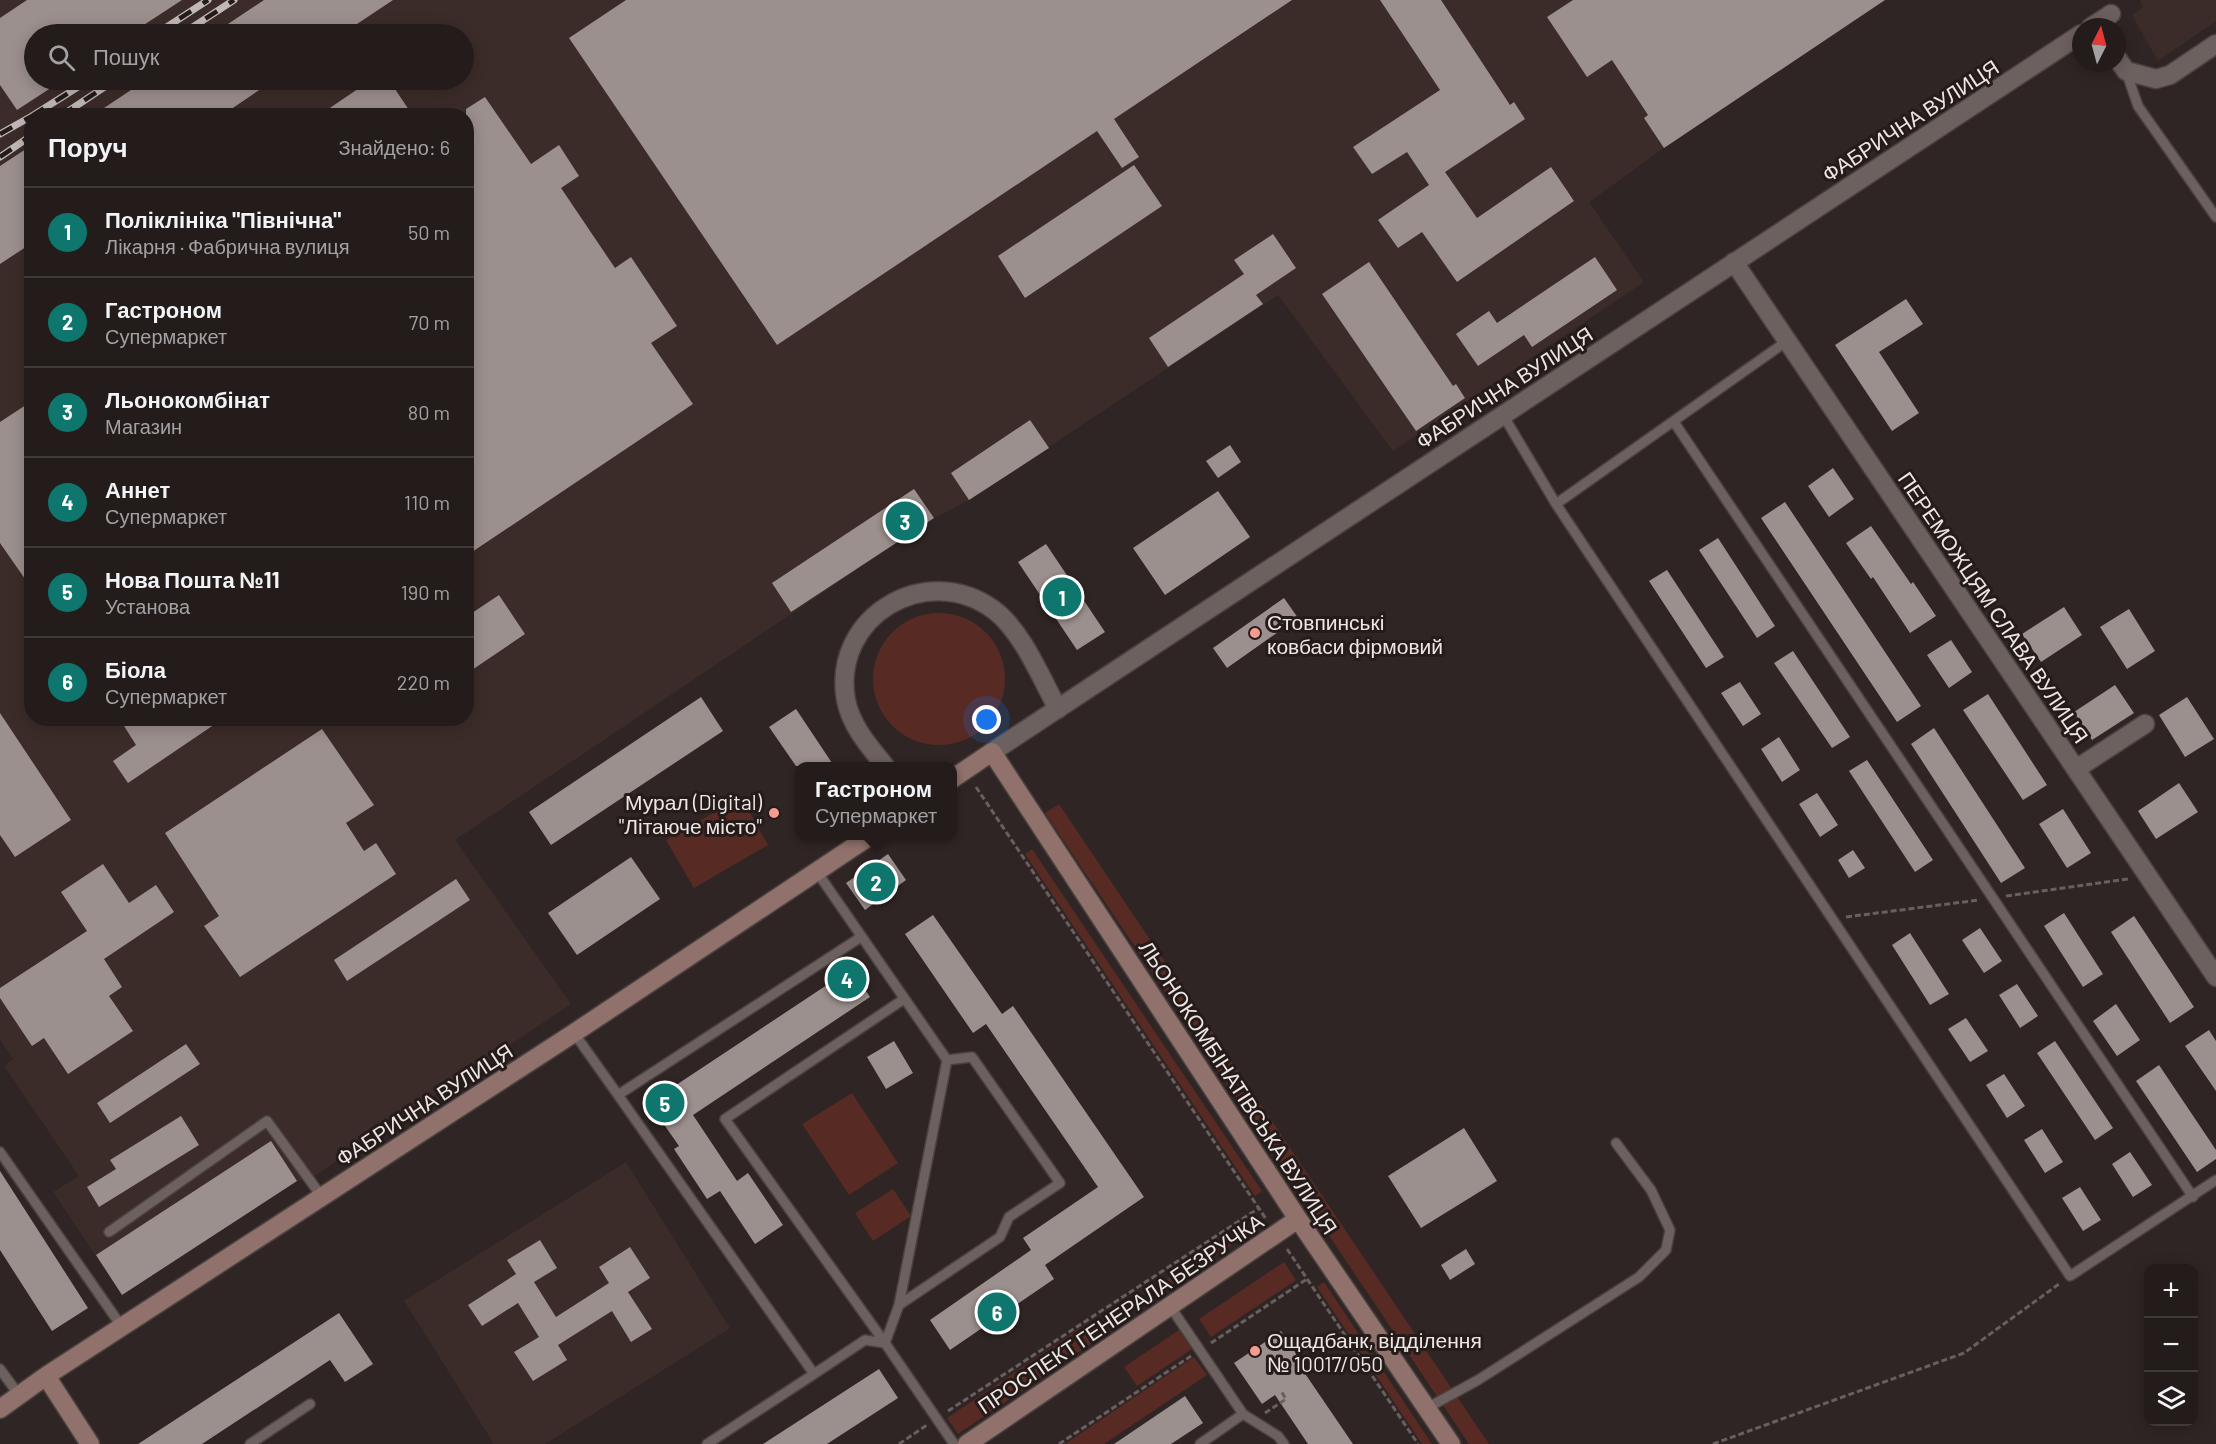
<!DOCTYPE html>
<html lang="uk">
<head>
<meta charset="utf-8">
<style>
	body { margin:0; font-family:Barlow,sans-serif; background:#2b2524; color:#f1f3f6 }
	.controls { position:absolute; right:18px; bottom:18px; display:grid; overflow:hidden; border-radius:12px; box-shadow:0 3px 15px #0003 }
	.controls button { width:54px; height:54px; display:grid; place-items:center; padding:0; border:0; border-bottom:2px solid #403a3a; background:#231c1b; color:#f1f3f6; font:30px sans-serif }
	.compass { position:absolute; left:2072px; top:18px; width:54px; height:54px; border-radius:50%; background:#231c1b; box-shadow:0 3px 15px #0003; rotate:6deg }
	.you { position:absolute; left:987px; top:720px; width:21px; height:21px; margin:-15px; border:4px solid #fff; border-radius:50%; background:#1a73e8; box-shadow:0 0 0 9px #1a73e833 }
	.badge { display:grid; place-items:center; width:39px; height:39px; border-radius:50%; background:#0f766e; color:#fff; font-size:20px; font-weight:700 }
	.pin { position:absolute; translate:-50% -50%; border:3px solid #fff; box-shadow:0 2px 6px #0006 }
	.popup { position:absolute; left:795px; top:762px; width:162px; height:78px; box-sizing:border-box; display:grid; place-content:center; border-radius:12px; background:#231c1b; filter:drop-shadow(0 2px 4px #0005); font-size:20px; white-space:nowrap; color:#a3a1a3 }
	.popup b { font-size:22px; color:#f1f3f6 }
	.popup::after { content:''; position:absolute; left:50%; top:100%; margin-left:-12px; border:12px solid transparent; border-top-color:#231c1b }
	.list { margin:0; padding:0; list-style:none }
	h2 { display:flex; justify-content:space-between; align-items:center; height:78px; margin:0; padding:0 24px; font-size:26px }
	h2 small { font-size:20px; font-weight:400; color:#a3a1a3 }
	.list li { display:grid; grid-template-columns:39px 1fr auto; gap:18px; align-items:center; box-sizing:border-box; height:90px; padding:0 24px; border-top:2px solid #403a3a }
	.list b { display:block; font-size:22px; white-space:nowrap }
	.list p { margin:0; font-size:20px; white-space:nowrap; color:#a3a1a3 }
	.list em { font-size:20px; font-style:normal; color:#a3a1a3 }
	.icon { flex:none; width:33px; height:33px; fill:none; stroke:currentColor; stroke-width:2; stroke-linecap:round; stroke-linejoin:round }
	.map { position:relative; flex:none; width:2216px; height:1444px; overflow:hidden }
	.search { position:absolute; background:#231c1b; box-shadow:0 3px 15px #0003; left:24px; top:24px; width:450px; height:66px; display:flex; align-items:center; gap:15px; box-sizing:border-box; padding:0 21px; border-radius:33px; color:#a3a1a3; font-size:22px }
	.panel { position:absolute; background:#231c1b; box-shadow:0 3px 15px #0003; left:24px; top:108px; width:450px; height:618px; border-radius:24px }
	.map>svg:first-child { display:block }
	.built { fill:#3c2c29; fill-rule:evenodd }
	.green { fill:#582a24 }
	.building { fill:#9c908e }
	.lines { fill:none; stroke-linecap:round; stroke-linejoin:round }
	.lane-casing { stroke:#4a4241; stroke-width:12 }
	.street-casing { stroke:#4a4241; stroke-width:21 }
	.secondary-casing { stroke:#4a4241; stroke-width:21 }
	.path { stroke:#685f5e; stroke-width:3; stroke-dasharray:6 3; stroke-linecap:butt }
	.lane { stroke:#6d615f; stroke-width:9 }
	.street { stroke:#6d615f; stroke-width:18 }
	.secondary { stroke:#90716c; stroke-width:18 }
	.rail-casing { stroke:#c0b9b8; stroke-width:7 }
	.rail { stroke:#251c1a; stroke-width:4.5; stroke-dasharray:14; stroke-linecap:butt }
	.poi-dot { fill:#f59c90; stroke:#251c1a; stroke-width:2 }
	.labels { text-anchor:middle; dominant-baseline:central; stroke-width:6; stroke-linejoin:round; paint-order:stroke }
	.street-label { font-size:21px; fill:#ece6e5; stroke:#251c1a }
	.poi-label { font-size:21px; fill:#ece6e5; stroke:#251c1a; text-anchor:start }
</style>
</head>
<body>
<div class="map">
<svg width="2216" height="1444" viewBox="0 0 2216 1444">
	<rect width="100%" height="100%" fill="#2f2524"/>
	<path class="built" d="M0 0H1885L1664 148 1589 202 1644 282 1393 451 1278 295 969 500 934 518 455 840 571 1004 313 1177 297 1181 122 1295 53 1192 79 1176 4 1066 13 1059 0 1040ZM34 34H464V80H34ZM32 116H466V718H32Z
		M2140 0H2216V21L2158 61 2132 15 2143 7Z
		M626 1162 730 1328 545 1444H494L404 1301Z"/>
	<path class="green" d="M873 679a66 66 0 1 1 132 0a66 66 0 1 1-132 0Z
		M741 797 768 845 694 888 666 840Z
		M1059 804 1489 1444H1469L1045 813Z
		M1032 849 1262 1191 1255 1196 1025 854Z
		M852 1093 898 1163 849 1195 802 1124Z
		M893 1189 911 1216 873 1241 855 1213Z
		M1244 1227 1248 1234 1167 1289 1163 1282Z
		M1284 1262 1296 1280 1211 1337 1199 1319Z
		M1324 1282 1432 1444H1422L1317 1287Z
		M1091 1321 1101 1337 958 1434 947 1418Z
		M1179 1330 1192 1349 1137 1386 1124 1367Z
		M1194 1357 1207 1375 1104 1444H1065Z"/>
	<path class="building" d="M27 0H182L130 34H34V80H63L17 110 0 85V18Z
		M264 0H393L342 34H213Z
		M626 0H1292L1114 119 1139 157 1122 168 1097 131 777 345 569 38Z
		M1380 0H1441L1510 105 1514 102 1525 119 1445 172 1477 218 1551 167 1574 201 1457 282 1422 232 1398 248 1378 220 1429 185 1407 152 1372 174 1353 147 1440 90Z
		M1573 0H1885L1664 148 1644 118 1648 115 1612 60 1587 77 1547 17Z
		M146 80H274L221 116H92Z
		M371 80H389L413 116H318Z
		M485 97 531 164 559 145 579 176 561 188 615 268 631 257 677 326 651 343 693 404 466 556V109Z
		M32 145V243L0 264V166Z
		M1134 165 1162 206 1025 298 998 256Z
		M1273 234 1296 268 1256 295 1263 304 1168 367 1149 338 1244 274 1234 260Z
		M1595 257 1617 290 1532 347 1524 335 1478 366 1456 334 1489 311 1497 323Z
		M1369 262 1453 386 1456 384 1465 398 1416 431 1322 294Z
		M1906 299 1923 324 1879 352 1919 413 1892 431 1835 345Z
		M32 401V589L0 543V422Z
		M1030 420 1049 448 969 500 951 473Z
		M1230 445 1241 462 1218 478 1206 461Z
		M1833 468 1854 499 1829 517 1808 486Z
		M914 489 934 518 791 612 772 583Z
		M1218 491 1250 537 1165 595 1133 548Z
		M1785 502 1921 706 1897 722 1761 518Z
		M1871 526 1911 584 1913 582 1936 616 1910 633 1873 577 1871 579 1846 543Z
		M1718 538 1775 626 1757 638 1699 550Z
		M1046 544 1105 632 1077 650 1018 562Z
		M1667 570 1724 657 1706 668 1649 581Z
		M499 595 525 634 466 674V617Z
		M1284 598 1298 618 1227 668 1213 648Z
		M2064 607 2082 635 2041 662 2022 634Z
		M2129 609 2155 651 2127 669 2100 627Z
		M1951 640 1972 672 1949 688 1927 655Z
		M1793 651 1850 737 1832 748 1774 663Z
		M1740 682 1761 714 1743 726 1721 693Z
		M2115 685 2134 713 2092 740 2074 712Z
		M1988 694 2047 785 2023 800 1963 710Z
		M701 697 723 731 551 845 529 812Z
		M2187 697 2214 739 2185 757 2159 715Z
		M796 709 834 766H796L769 727Z
		M0 713 71 820 15 857 0 835Z
		M119 718H224L128 783 113 761 136 745Z
		M1934 728 2025 868 2001 883 1911 744Z
		M322 729 374 805 346 823 364 851 376 843 396 874 240 977 204 926 219 916 165 833Z
		M1779 737 1800 770 1782 782 1761 749Z
		M1867 760 1933 860 1915 872 1849 771Z
		M2179 783 2198 812 2156 839 2138 811Z
		M1817 793 1838 825 1820 837 1799 804Z
		M2063 809 2091 853 2067 868 2039 824Z
		M1853 850 1865 868 1849 878 1838 860Z
		M888 854 906 880 865 910 846 883Z
		M631 857 660 899 577 955 548 913Z
		M103 864 129 903 156 885 174 912 104 959 122 987 109 996 133 1031 68 1074 44 1038 32 1046 0 998V988L87 931 61 892Z
		M456 879 470 900 347 981 334 960Z
		M2064 913 2103 974 2083 987 2044 926Z
		M933 915 1002 1014 1013 1006 1144 1197 1045 1265 1054 1279 950 1350 930 1320 1031 1250 1023 1238 1098 1187 986 1024 973 1033 905 934Z
		M2134 916 2194 1007 2170 1023 2111 932Z
		M1980 928 2002 961 1984 973 1962 940Z
		M1910 933 1949 994 1930 1005 1892 945Z
		M851 969 870 997 693 1115 737 1181 748 1173 783 1225 755 1244 720 1191 707 1199 674 1149 679 1146 649 1103Z
		M2017 984 2038 1016 2020 1028 1999 995Z
		M2116 1004 2140 1040 2117 1056 2093 1021Z
		M1966 1018 1988 1051 1970 1062 1948 1029Z
		M2209 1030 2216 1041V1091L2185 1046Z
		M894 1041 913 1073 886 1089 867 1057Z
		M2055 1041 2113 1128 2095 1140 2037 1053Z
		M186 1044 200 1064 110 1123 97 1103Z
		M2159 1065 2216 1150V1159L2197 1172 2136 1081Z
		M2004 1074 2025 1106 2007 1118 1986 1085Z
		M181 1116 199 1145 99 1207 87 1187 116 1169 110 1160Z
		M1464 1128 1497 1181 1421 1228 1388 1176Z
		M2042 1129 2063 1162 2045 1173 2024 1140Z
		M271 1141 297 1181 122 1295 96 1255Z
		M2130 1152 2152 1185 2133 1197 2112 1164Z
		M0 1171 88 1308 52 1331 0 1250Z
		M2080 1187 2101 1220 2083 1231 2062 1198Z
		M540 1240 557 1268 534 1282 556 1317 609 1283 599 1267 630 1247 650 1278 628 1292 652 1329 631 1342 612 1311 558 1345 567 1360 533 1381 514 1352 539 1337 518 1303 482 1326 468 1305 516 1274 507 1260Z
		M1466 1249 1475 1264 1450 1280 1441 1265Z
		M339 1313 373 1364 345 1382 330 1360 202 1444H138Z
		M1281 1331 1309 1373 1306 1375 1353 1444H1308L1275 1395 1262 1404 1234 1363Z
		M879 1369 898 1398 827 1444H763Z
		M1185 1396 1203 1423 1171 1444H1114Z"/>
	<g class="lines">
		<g class="lane-casing">
			<path id="lane" d="M2126 71 2138 106 2216 217
				M1787 341 1556 504 2070 1276 2216 1180
				M1503 415 1556 504
				M1674 422 2193 1197
				M817 872 947 1060 899 1305 885 1343 954 1444
				M574 1033 618 1095 861 937
				M618 1095 814 1374 865 1340 885 1343 725 1119 904 999
				M0 1152 122 1327
				M109 1232 267 1121 322 1197
				M899 1305 1000 1237 1009 1217 1060 1183 972 1057 947 1060
				M1170 1306 1243 1414 1200 1444
				M0 1369 19 1395
				M1427 1408 1478 1380 1639 1277 1666 1250 1670 1230 1651 1190 1616 1143
				M1243 1414 1278 1436 1284 1444
				M250 1444 310 1404
				M707 1444 814 1374"/>
		</g>
		<g class="street-casing">
			<path id="street" d="M2091 27 2111 14
				M2117 58 2126 71 2156 79 2170 75 2216 44
				M1734 262 2216 977
				M992 752 2081 34
				M885 766C869 746 851 726 846 700 831 617 926 560 994 610 1022 631 1041 678 1058 709
				M2076 769 2145 724"/>
		</g>
		<g class="secondary-casing">
			<path id="secondary" d="M952 779 992 752 1298 1219 1451 1444
				M46 1376 90 1444
				M0 1409 46 1376 574 1033 870 836
				M967 1444 1298 1219"/>
		</g>
		<path class="path" d="M976 787 1266 1219
			M2006 896 2128 879
			M1846 917 1979 900
			M1287 1249 1418 1444
			M1211 1343 1307 1279
			M948 1411 1259 1208
			M1265 1413 1286 1399 1281 1391
			M899 1444 927 1425
			M1059 1444 1191 1356
			M1713 1444 1964 1353 2059 1284"/>
		<use href="#lane" class="lane"/>
		<use href="#street" class="street"/>
		<use href="#secondary" class="secondary"/>
		<g class="rail-casing">
			<path id="rail" d="M156 34 208 0
				M182 34 234 0
				M32 116 89 80
				M61 116 115 80
				M0 134 32 116
				M0 157 32 135"/>
		</g>
		<use href="#rail" class="rail"/>
	</g>
	<g class="poi-dot">
		<circle cx="1255" cy="633" r="6"/>
		<circle cx="774" cy="813" r="6"/>
		<circle cx="1255" cy="1351" r="6"/>
	</g>
	<g class="labels">
		<g class="street-label">
			<text transform="translate(1910 120) rotate(-33)">ФАБРИЧНА ВУЛИЦЯ</text>
			<text transform="translate(1504 387) rotate(-33)">ФАБРИЧНА ВУЛИЦЯ</text>
			<text transform="translate(1994 607) rotate(56)">ПЕРЕМОЖЦЯМ СЛАВА ВУЛИЦЯ</text>
			<text transform="translate(1239 1087) rotate(57)">ЛЬОНОКОМБІНАТІВСЬКА ВУЛИЦЯ</text>
			<text transform="translate(424 1104) rotate(-33)">ФАБРИЧНА ВУЛИЦЯ</text>
			<text transform="translate(1120 1313) rotate(-34)">ПРОСПЕКТ ГЕНЕРАЛА БЕЗРУЧКА</text>
		</g>
		<g class="poi-label">
			<text x="1267" y="621">Стовпинські<tspan x="1267" dy="24">ковбаси фірмовий</tspan></text>
			<text x="762" y="801" text-anchor="end">Мурал (Digital)<tspan x="762" dy="24">"Літаюче місто"</tspan></text>
			<text x="1267" y="1339">Ощадбанк, відділення<tspan x="1267" dy="24">№ 10017/050</tspan></text>
		</g>
	</g>
</svg>
<div class="controls">
<button>+</button>
<button>−</button>
<button><svg class="icon" aria-label="layers" viewBox="0 0 24 24"><path d="M12 4l9 5-9 5-9-5zM3 14l9 5 9-5"/></svg></button>
</div>
<svg class="compass" viewBox="-18 -18 36 36"><path d="M0-13l5 13h-10z" fill="#e53935"/><path d="M0 13l5-13h-10z" fill="#a3a1a3"/></svg>
<div class="you"></div>
<div class="pin badge" style="left:1062px;top:597px">1</div>
<div class="pin badge" style="left:876px;top:882px">2</div>
<div class="popup"><b>Гастроном</b>Супермаркет</div>
<div class="pin badge" style="left:905px;top:521px">3</div>
<div class="pin badge" style="left:847px;top:979px">4</div>
<div class="pin badge" style="left:665px;top:1103px">5</div>
<div class="pin badge" style="left:997px;top:1312px">6</div>
<div class="search"><svg class="icon" aria-label="search" viewBox="0 0 24 24"><circle cx="10" cy="10" r="6"/><path d="M15 15l6 6"/></svg>Пошук</div>
<section class="panel">
<h2>Поруч<small>Знайдено: 6</small></h2>
<ul class="list">
<li><span class="badge">1</span><div><b>Поліклініка &quot;Північна&quot;</b><p>Лікарня · Фабрична вулиця</p></div><em>50 m</em></li>
<li><span class="badge">2</span><div><b>Гастроном</b><p>Супермаркет</p></div><em>70 m</em></li>
<li><span class="badge">3</span><div><b>Льонокомбінат</b><p>Магазин</p></div><em>80 m</em></li>
<li><span class="badge">4</span><div><b>Аннет</b><p>Супермаркет</p></div><em>110 m</em></li>
<li><span class="badge">5</span><div><b>Нова Пошта №11</b><p>Установа</p></div><em>190 m</em></li>
<li><span class="badge">6</span><div><b>Біола</b><p>Супермаркет</p></div><em>220 m</em></li>
</ul>
</section>
</div>
</body>
</html>
